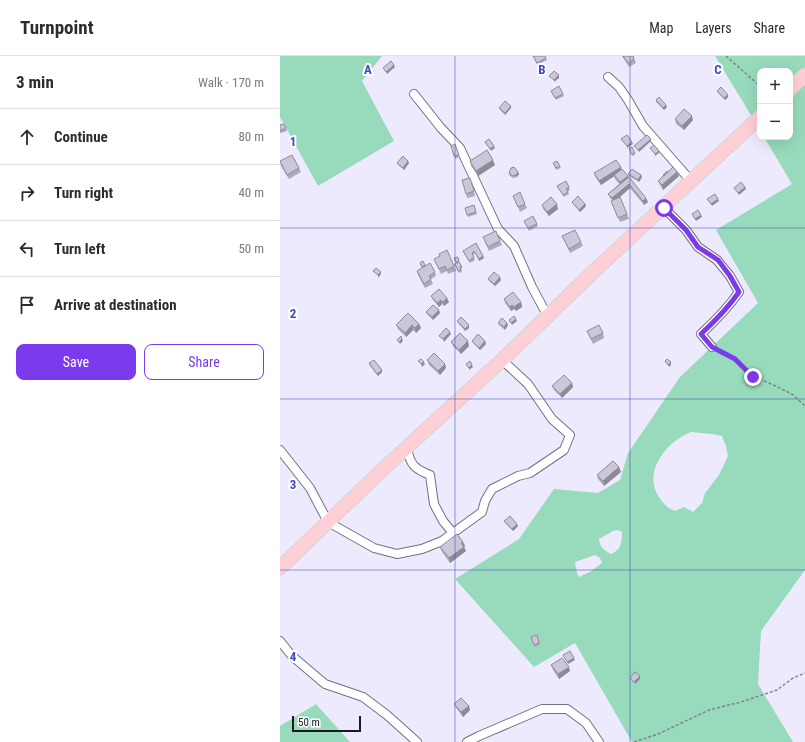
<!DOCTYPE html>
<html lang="en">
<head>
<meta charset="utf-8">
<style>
	body { margin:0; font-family:"Roboto Condensed",sans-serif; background:#f7f7f7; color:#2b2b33 }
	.controls { position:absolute; right:12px; top:12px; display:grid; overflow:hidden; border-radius:8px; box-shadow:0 4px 16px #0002 }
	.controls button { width:36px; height:36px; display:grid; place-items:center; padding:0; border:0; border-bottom:1px solid #e1e1e2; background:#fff; color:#2b2b33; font:20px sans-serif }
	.scale { position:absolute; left:12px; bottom:10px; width:69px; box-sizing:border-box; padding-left:4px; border:2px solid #1b1920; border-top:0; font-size:11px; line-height:14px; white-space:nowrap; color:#1b1920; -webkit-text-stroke:3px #fff; paint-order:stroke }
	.stop { position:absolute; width:12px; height:12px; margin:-9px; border:3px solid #7c3aed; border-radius:50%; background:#fff }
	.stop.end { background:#7c3aed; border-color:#fff; box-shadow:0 1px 4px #0008 }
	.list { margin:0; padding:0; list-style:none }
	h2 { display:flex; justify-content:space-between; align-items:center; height:52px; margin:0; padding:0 16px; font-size:17px }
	h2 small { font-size:13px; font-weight:400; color:#7c7c81 }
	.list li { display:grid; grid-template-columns:26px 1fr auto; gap:12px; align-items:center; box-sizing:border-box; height:56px; padding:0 16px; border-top:1px solid #e1e1e2 }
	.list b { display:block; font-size:15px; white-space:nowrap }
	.list em { font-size:13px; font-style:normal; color:#7c7c81 }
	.actions { display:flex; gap:8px; padding:12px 16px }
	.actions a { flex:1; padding:9px 0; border:1px solid #7c3aed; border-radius:8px; text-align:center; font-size:14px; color:#7c3aed }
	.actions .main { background:#7c3aed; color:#fff }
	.icon { flex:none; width:22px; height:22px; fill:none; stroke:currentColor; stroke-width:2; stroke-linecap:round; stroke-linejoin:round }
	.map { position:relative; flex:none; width:525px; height:686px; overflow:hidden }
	header { display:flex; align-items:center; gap:24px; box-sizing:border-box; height:56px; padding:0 20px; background:#fff; border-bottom:1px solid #e1e1e2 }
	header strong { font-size:19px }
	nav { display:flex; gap:22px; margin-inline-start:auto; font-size:14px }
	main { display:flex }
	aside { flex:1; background:#fff }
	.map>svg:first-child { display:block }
	.green { fill:#98dabc; fill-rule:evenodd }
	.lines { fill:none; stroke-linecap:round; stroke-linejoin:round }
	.minor-casing { stroke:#747080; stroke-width:10 }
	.primary-casing { stroke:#d6d6d7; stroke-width:15 }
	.path { stroke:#84818e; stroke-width:1.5; stroke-dasharray:3 2; stroke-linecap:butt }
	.minor { stroke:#fff; stroke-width:8 }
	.primary { stroke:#ffcfd6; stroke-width:13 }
	.wall { fill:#afaabb }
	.shaded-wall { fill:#8e8b98 }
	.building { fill:#cbc6d9; stroke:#8e8b98 }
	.route { stroke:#7c3aed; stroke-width:5 }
	.grid { fill:none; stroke:#3b4cbf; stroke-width:1; stroke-opacity:0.55 }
	.grid-label { font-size:13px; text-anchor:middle; font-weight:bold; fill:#3b4cbf; stroke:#fff; stroke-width:4; stroke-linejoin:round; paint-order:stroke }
</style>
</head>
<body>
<header>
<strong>Turnpoint</strong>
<nav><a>Map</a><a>Layers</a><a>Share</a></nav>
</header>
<main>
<aside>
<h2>3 min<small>Walk · 170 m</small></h2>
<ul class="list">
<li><svg class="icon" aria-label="ahead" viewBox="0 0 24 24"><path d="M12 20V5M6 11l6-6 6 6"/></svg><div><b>Continue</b></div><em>80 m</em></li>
<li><svg class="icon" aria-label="right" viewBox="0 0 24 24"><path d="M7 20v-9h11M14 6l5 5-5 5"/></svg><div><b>Turn right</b></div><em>40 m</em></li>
<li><svg class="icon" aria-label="left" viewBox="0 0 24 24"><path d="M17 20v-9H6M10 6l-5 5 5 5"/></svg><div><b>Turn left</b></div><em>50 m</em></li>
<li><svg class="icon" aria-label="arrive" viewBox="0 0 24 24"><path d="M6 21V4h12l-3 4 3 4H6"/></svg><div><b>Arrive at destination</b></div></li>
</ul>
<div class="actions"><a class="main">Save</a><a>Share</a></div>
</aside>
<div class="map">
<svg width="525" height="686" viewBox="0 0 525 686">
	<rect width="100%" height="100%" fill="#eeeafd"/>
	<path class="green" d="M0 0H102L82 25 114 85 38 130 0 61Z
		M435 0H525V514L481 575 478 628 513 686H352L295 587 254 611 175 523 239 483 274 433 318 437 340 424 348 397 400 321 478 247 436 174 512 128 484 81H510V15H480V74ZM411 376 432 378 442 380 446 390 448 400 439 419 425 437 422 447 413 456 404 451 395 455C388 452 383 448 379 441 362 416 387 385 411 376ZM338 474 342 476C342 486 341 494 331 498 323 494 320 491 319 483L333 475ZM315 499 320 502 322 507 310 516 299 521 297 517 295 506Z
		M36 648 70 686H0V670Z"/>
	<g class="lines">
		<g class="minor-casing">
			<path id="minor" d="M328 21 339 31 348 44 363 70 411 125
				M134 38 161 72 180 92 218 173 234 190 252 231 267 259
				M384 152 406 174 418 191 437 204 450 220 459 236C448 252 435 265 421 278L432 291
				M127 392C130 409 135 413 150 419L154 448 163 465 173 477
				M0 394 30 432 48 466 94 492 117 498 142 493 162 485 202 456 205 445 212 433 238 420 250 417 284 394 290 379 272 363 248 328 222 304
				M0 585 12 600 45 628 83 641 107 659 137 686
				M187 686 199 680 262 653H287L306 667 319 686"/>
		</g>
		<g class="primary-casing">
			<path id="primary" d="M510 33 525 19
				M0 512 101 415 222 304 312 217 480 61"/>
		</g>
		<path class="path" d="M446 0 480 30
			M439 295 455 303 473 321 487 326 512 338 525 350
			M354 686 378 678 429 654 461 646 497 634 513 622 525 617"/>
		<use href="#minor" class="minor"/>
		<use href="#primary" class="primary"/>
	</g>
	<path class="wall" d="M253 0H265L267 4 257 9Z
		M342 0H353L356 7 349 11Z
		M271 35 283 38 284 40 276 44Z
		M437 35 448 39V41L445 44 438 37Z
		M376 44 387 51 384 54 376 46Z
		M231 50V52L225 59 220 54 219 52Z
		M395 63 413 64 404 74 396 68Z
		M4 68 7 75 0 77V69Z
		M175 88 179 101 175 103 171 90Z
		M352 91 355 99 352 100 349 92Z
		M0 105 19 112 21 116 9 123 1 110Z
		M128 105 129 107 124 114 118 109 117 107Z
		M190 105 215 109 198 120 191 110Z
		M273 107 280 110 281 112 276 114Z
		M341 113 348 120 368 146 364 149 350 132 340 141 349 163 340 166 333 149 332 144 330 142 328 138 339 128 335 123 334 120 321 129 316 122 314 117Z
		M238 116 239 118 237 121 233 122 229 119V117Z
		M388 116H397L399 120 383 134 380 129 378 125 383 120V119Z
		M348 118 361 119 362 121 359 126 349 120Z
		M192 126 195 140 187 142 186 138Z
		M277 130 289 131 290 134 288 135 289 138 284 141Z
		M233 140 245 148 247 152 240 156Z
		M292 146 305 148 306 150 300 156 293 148Z
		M194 149 197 158 188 161 185 152Z
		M262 149 278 153 269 160 263 153Z
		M244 165 257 168 258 170 249 175Z
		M282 180 301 186 303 190 290 197Z
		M203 181 220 185 222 189 209 195Z
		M196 187 204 202 199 205 195 197 193 199 195 204 190 207 183 195Z
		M174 202 179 205 182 213H181L182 216 179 217 175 208 176 207Z
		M154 203 174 210 176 215 168 218 167 215 161 218Z
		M140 207 155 216 156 220 151 223 153 228 145 232 138 219 137 215 142 212Z
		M208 223 221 224 215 230 209 225Z
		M151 240 169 246 164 250 162 248 159 251 153 244Z
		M224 243 241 246 242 251 236 255 234 253 231 255 225 247Z
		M146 256 160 257 153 264 147 258Z
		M177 265 189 269V272L185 275 178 267Z
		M218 267H227L228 269 225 274 219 269Z
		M139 268 141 272 136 277 133 274 126 281 118 273 116 269Z
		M307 275 323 277 324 282 313 288Z
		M192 285H205L206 288 200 294 193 287Z
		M171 286 189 290 181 298 173 290Z
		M147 304 165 308 166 312 160 319 149 309Z
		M89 307 102 314V316L98 320 90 310Z
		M292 327 293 331 282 342 274 334 272 330Z
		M339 411 341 416 324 430 318 423 317 419Z
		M224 465 238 470 233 475 225 467Z
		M183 486 185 490 184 491 186 495 170 507 162 496 160 491Z
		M257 579 260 589 255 591 251 581Z
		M271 609 290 615 279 623 273 614Z
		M174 648 189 650 190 654 183 661 176 652Z"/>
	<path class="shaded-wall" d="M114 9 115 11 107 18 106 16Z
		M266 12 267 14 264 17 263 15Z
		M279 19V22L274 26V24Z
		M448 39V41L445 44 444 42Z
		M386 49 387 51 384 54 383 52Z
		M231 50V52L225 59V57Z
		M412 60 413 64 404 74 402 70Z
		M371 83V85L359 96 358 94Z
		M352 86 353 88 347 92V90Z
		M214 90 215 92 211 95 210 93Z
		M379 95V97L375 100V98Z
		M213 104 215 109 198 120 196 115Z
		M128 105 129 107 124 114 123 112Z
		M341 111 342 115 321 129 319 125Z
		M238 116 239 118 237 121 236 119Z
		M397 116 399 120 383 134 382 129Z
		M361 119 362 121 359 126 358 124Z
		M348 120 349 124 341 131 340 126Z
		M349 128 350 132 334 146 332 142Z
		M465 131 466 133 459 139 458 137Z
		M366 142 368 146 364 149 363 145Z
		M438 143 439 145 432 150 431 148Z
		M277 148 278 153 269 160 267 156Z
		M305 148 306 150 300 156 299 154Z
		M421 159 422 161 416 165 415 163Z
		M203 200 204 202 199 205V203Z
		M101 216V218L98 222V219Z
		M220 221 221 224 215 230 214 228Z
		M167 242 169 246 164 250 163 246Z
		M161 244 162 248 159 251 157 247Z
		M241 246 242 251 236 255 234 251Z
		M232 249 234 253 231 255 230 251Z
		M159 254 160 257 153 264 152 261Z
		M236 263 237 265 232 269 231 267Z
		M227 267 228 269 225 274 224 271Z
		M139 268 141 272 136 277 135 272Z
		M132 269 133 274 126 281 125 277Z
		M189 269V272L185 275V273Z
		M170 276 171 278 164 286 163 283Z
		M122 283 123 285 120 288 119 286Z
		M188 285 189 290 181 298 179 294Z
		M205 285 206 288 200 294 199 292Z
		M144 306 145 308 142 311 141 308Z
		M391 306V309L389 311 388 309Z
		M165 308 166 312 160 319 158 315Z
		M192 309 193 311 189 314V312Z
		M102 314V316L98 320 97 318Z
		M292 327 293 331 282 342 280 338Z
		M339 411 341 416 324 430 323 425Z
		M237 468 238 470 233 475 232 473Z
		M183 486 185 490 184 491 186 495 170 507 169 502Z
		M294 602 295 604 288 608 287 606Z
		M289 611 290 615 279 623 278 618Z
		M360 620V623L355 628 354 626Z
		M189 650 190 654 183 661 181 656Z"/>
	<path class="building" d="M253 0H265L266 2 257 7Z
		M343 0H353L354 3 348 7Z
		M111 5 114 9 106 16 103 12Z
		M264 9 266 12 263 15 261 11Z
		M274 15 279 19 274 24 269 20Z
		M279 30 283 38 275 42 271 35Z
		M441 31 448 39 444 42 437 35Z
		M379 41 386 49 383 52 376 44Z
		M225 45 231 50 225 57 219 52Z
		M404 53 412 60 402 70 395 63Z
		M4 68 6 72 0 75V69Z
		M347 79 352 86 347 90 341 83Z
		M367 79 371 83 358 94 354 90Z
		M209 83 214 90 210 93 205 86Z
		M175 88 179 99 174 100 171 90Z
		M374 89 379 95 375 98 370 92Z
		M352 91 355 97 351 98 349 92Z
		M207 94 213 104 196 115 190 105Z
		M12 99 19 112 7 119 0 105Z
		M123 100 128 105 123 112 117 107Z
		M336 104 341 111 319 125 314 117Z
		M277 105 280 110 276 112 273 107Z
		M234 111 238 116 236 119 233 120 229 117 231 112Z
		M393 111 397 116 382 129 378 125Z
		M342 113 348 120 340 126 334 119Z
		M352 113 361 119 358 124 348 118Z
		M387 115 388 116 384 120 383 119Z
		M349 121 366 142 363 145 349 128 332 142 328 138Z
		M190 122 194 135 186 138 182 124Z
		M286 125 289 131 286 133 288 136 283 139 277 130Z
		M461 126 465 131 458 137 454 132Z
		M240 136 245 148 238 151 233 140Z
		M435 138 438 143 431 148 427 143Z
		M298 140 305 148 299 154 292 146Z
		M271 141 277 148 267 156 262 149Z
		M340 141 347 158 338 162 331 145Z
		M194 149 196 156 187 159 185 152Z
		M418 154 421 159 415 163 412 158Z
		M253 160 257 168 248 172 244 165Z
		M295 174 301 186 289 193 282 180Z
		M216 175 220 185 208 191 203 181Z
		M196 187 203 200 199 203 194 195 192 197 194 201 189 205 183 195Z
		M167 194 174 210 167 214 165 210 159 213 154 203 160 200 159 198Z
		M178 201 179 205 176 206 174 202Z
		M143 205 145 209 142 211 140 207Z
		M179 206 182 211H180L181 214 178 215 175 208Z
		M150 207 155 216 149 220 151 223 144 228 137 215Z
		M96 212 101 216 98 219 93 215Z
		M214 216 220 221 214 228 208 223Z
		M159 233 167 242 163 246 161 244 157 247 151 240Z
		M233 236 241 246 234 251 232 249 230 251 224 243Z
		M153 249 159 254 152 261 146 256Z
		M128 257 139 268 135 272 132 269 125 277 116 269Z
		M234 260 236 263 231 267 229 264Z
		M181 261 189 269 185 273 177 265Z
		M222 262 227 267 224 271 218 267Z
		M319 269 323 277 311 283 307 275Z
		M166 272 170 276 163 283 159 280Z
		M180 277 188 285 179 294 171 286Z
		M198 278 205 285 199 292 192 285Z
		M121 280 122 283 119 286 117 284Z
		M154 297 165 308 158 315 147 304Z
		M141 303 144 306 141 308 138 305Z
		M387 303 391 306 388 309 385 305Z
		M94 304 102 314 97 318 89 307Z
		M190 305 192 309 189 312 186 308Z
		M284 319 292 327 280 338 272 330Z
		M333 405 339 411 323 425 317 419Z
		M230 460 237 468 232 473 224 465Z
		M177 478 183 486 181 487 184 491 169 502 160 491Z
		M257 579 259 587 254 589 251 581Z
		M290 595 294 602 287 606 283 599Z
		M282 602 289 611 278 618 271 609Z
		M355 616 360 620 354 626 350 622Z
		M181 642 189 650 181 656 174 648Z"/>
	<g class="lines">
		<path class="route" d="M384 152 406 174 418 191 438 204 450 220 459 236C448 252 435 265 421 278L432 291 455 303 473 321"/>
	</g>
	<path class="grid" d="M175 0V686M350 0V686M0 172H525M0 343H525M0 514H525"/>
	<g class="grid-label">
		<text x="88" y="18">A</text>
		<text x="262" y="18">B</text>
		<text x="438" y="18">C</text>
		<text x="13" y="90">1</text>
		<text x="13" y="262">2</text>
		<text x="13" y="433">3</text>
		<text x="13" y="605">4</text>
	</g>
</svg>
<div class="controls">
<button>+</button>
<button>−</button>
</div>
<div class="scale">50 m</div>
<div class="stop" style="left:384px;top:152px"></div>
<div class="stop end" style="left:473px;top:321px"></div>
</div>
</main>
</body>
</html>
